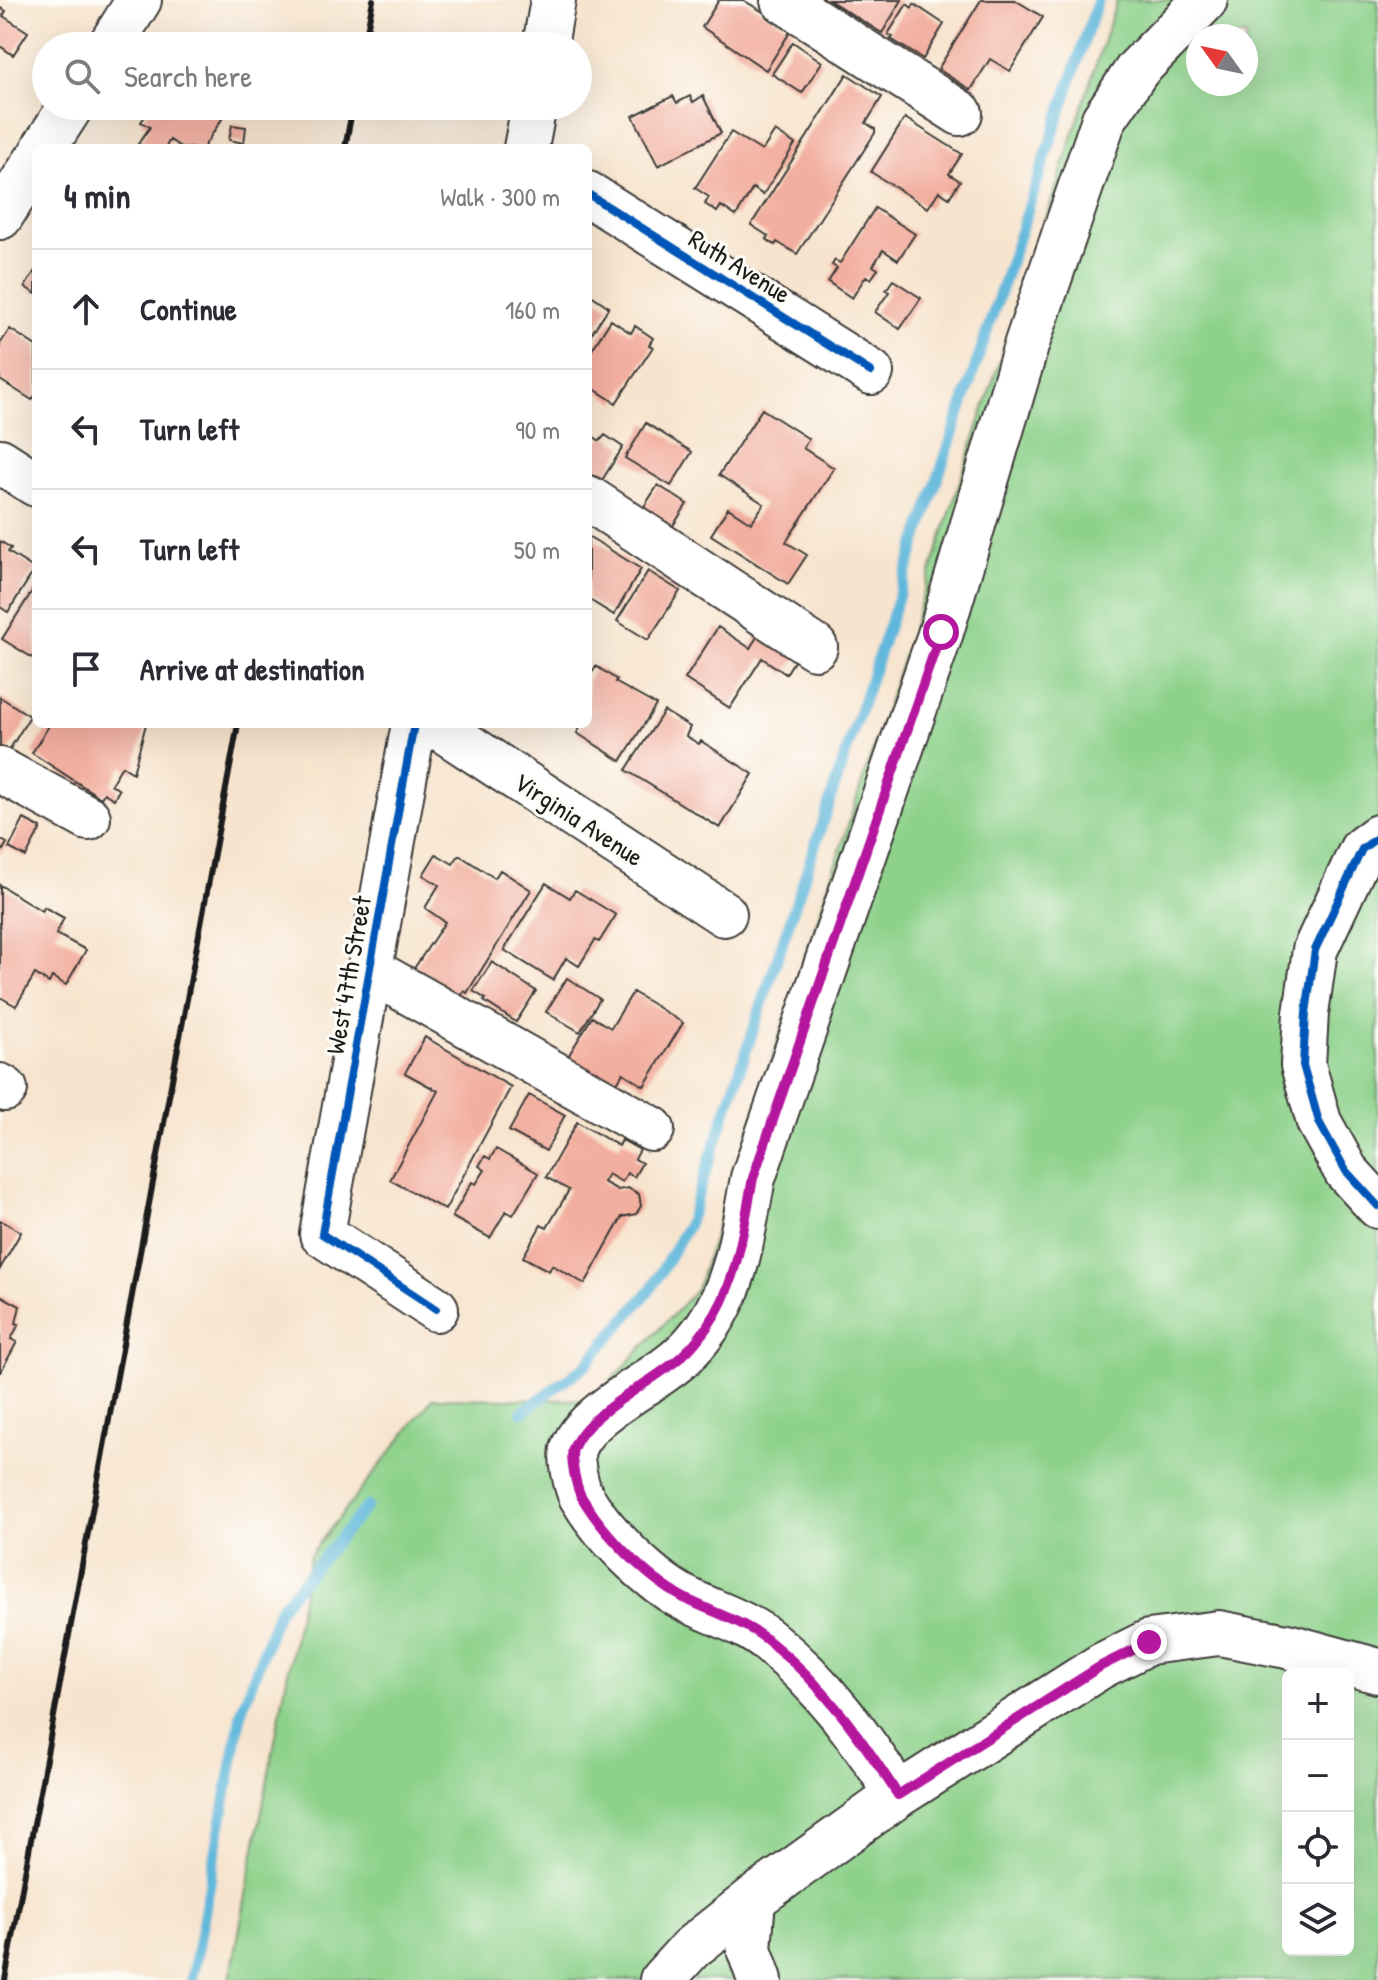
<!DOCTYPE html>
<html lang="en">
<head>
<meta charset="utf-8">
<style>
	body { margin:0; font-family:"Patrick Hand",sans-serif; background:#f2f2f3; color:#2b2b33 }
	.controls { position:absolute; right:24px; bottom:24px; display:grid; overflow:hidden; border-radius:12px; box-shadow:0 8px 32px #0002 }
	.controls button { width:72px; height:72px; display:grid; place-items:center; padding:0; border:0; border-bottom:2px solid #e1e1e2; background:#fff; color:#2b2b33; font:40px sans-serif }
	.compass { position:absolute; left:1186px; top:24px; width:72px; height:72px; border-radius:50%; background:#fff; box-shadow:0 8px 32px #0002; rotate:303deg }
	.stop { position:absolute; width:24px; height:24px; margin:-18px; border:6px solid #b5179e; border-radius:50%; background:#fff }
	.stop.end { background:#b5179e; border-color:#fff; box-shadow:0 2px 8px #0008 }
	.list { margin:0; padding:0; list-style:none }
	h2 { display:flex; justify-content:space-between; align-items:center; height:104px; margin:0; padding:0 32px; font-size:34px }
	h2 small { font-size:26px; font-weight:400; color:#7c7c81 }
	.list li { display:grid; grid-template-columns:52px 1fr auto; gap:24px; align-items:center; box-sizing:border-box; height:120px; padding:0 32px; border-top:2px solid #e1e1e2 }
	.list b { display:block; font-size:30px; white-space:nowrap }
	.list em { font-size:26px; font-style:normal; color:#7c7c81 }
	.icon { flex:none; width:44px; height:44px; fill:none; stroke:currentColor; stroke-width:2; stroke-linecap:round; stroke-linejoin:round }
	.map { position:relative; flex:none; width:1378px; height:1980px; overflow:hidden }
	.search { position:absolute; background:#fff; box-shadow:0 8px 32px #0002; left:32px; top:32px; width:560px; height:88px; display:flex; align-items:center; gap:20px; box-sizing:border-box; padding:0 28px; border-radius:44px; color:#7c7c81; font-size:30px }
	.panel { position:absolute; background:#fff; box-shadow:0 8px 32px #0002; left:32px; top:144px; width:560px; height:584px; border-radius:12px }
	.map>svg:first-child { display:block }
	.green { fill:#8dd18b; stroke:#547654; stroke-width:2; fill-rule:evenodd }
	.lines { fill:none; stroke-linecap:round; stroke-linejoin:round }
	.stream { stroke:#5eb7db; stroke-width:11 }
	.building { fill:#f2ae9f }
	.minor-casing { stroke:#3d3a37; stroke-width:48 }
	.minor { stroke:#fff; stroke-width:44 }
	.rail { stroke:#1c1c1c; stroke-width:6 }
	.cycleway-casing { stroke:#fdfcf7; stroke-width:13 }
	.cycleway { stroke:#0057b8; stroke-width:8 }
	.route { stroke:#b5179e; stroke-width:10 }
	.labels { text-anchor:middle; dominant-baseline:central; stroke-width:6; stroke-linejoin:round; paint-order:stroke }
	.street-label { font-size:26px; fill:#1c1c1c; stroke:#fdfcf7 }
</style>
</head>
<body>
<div class="map">
<svg width="1378" height="1980" viewBox="0 0 1378 1980">
	<rect width="100%" height="100%" fill="#fdfcf7"/>
	<filter id="ink" filterUnits="userSpaceOnUse"><feTurbulence type="fractalNoise" baseFrequency=".0125" numOctaves="2"/><feDisplacementMap in="SourceGraphic" scale="16" xChannelSelector="R" yChannelSelector="G"/><feConvolveMatrix kernelMatrix="1 2 1 2 8 2 1 2 1" color-interpolation-filters="sRGB"/></filter>
	<filter id="wash" filterUnits="userSpaceOnUse"><feTurbulence type="fractalNoise" baseFrequency=".006" numOctaves="4" result="noise"/><feDisplacementMap in="SourceGraphic" scale="32" xChannelSelector="R" yChannelSelector="G"/><feGaussianBlur stdDeviation="1.8" result="paint"/><feColorMatrix in="noise" values="0 0 0 0 0 0 0 0 0 0 0 0 0 0 0 0 0 1.4 0 .05"/><feComposite in="paint" operator="in"/></filter>
	<g filter="url(#wash)">
		<rect width="100%" height="100%" fill="#f7e4ce"/>
		<path class="green" d="M1117 0H1378V1980H230L310 1555 433 1398 593 1400 697 1289ZM1198 36H1246V84H1198ZM1288 1674H1348V1950H1288Z"/>
		<g class="lines">
			<path class="stream" d="M522 1412 585 1366 651 1289 688 1225 1098 0
				M192 1980 242 1709 279 1609 367 1506"/>
		</g>
		<g id="blocks">
			<path class="building" d="M719 0H743L792 29 766 70 702 27Z
				M829 0H902L882 33Z
				M981 0H1015L1043 17 1010 71 990 59 971 90 938 69Z
				M907 4 912 8 914 4 944 24 923 59 891 39 893 37 888 34Z
				M0 8 6 11 3 16 28 32 13 55 0 46Z
				M210 34 227 46H202Z
				M793 42 822 62 802 93 772 74Z
				M847 74 882 97 866 123 875 129V133L797 254 777 242 775 245 766 239 768 236 751 225Z
				M673 96 677 103 690 96 693 102 703 96 721 133 658 166 633 116Z
				M152 106H204L222 119 203 148H182L170 140 165 148H144L138 144 150 127 141 122Z
				M905 118 962 154 949 174 960 181 949 198 939 191 928 208 871 172Z
				M232 125 246 127 244 143 229 140Z
				M775 131 795 144 763 195 753 188 736 216 721 206 717 212 705 204 709 197 695 188 731 132 762 151Z
				M875 208 915 234 898 260 883 250 873 266 878 269 871 279 866 276 852 298 828 282 837 268 832 265 835 260 840 263Z
				M36 269V294L25 287Z
				M893 280 921 298 900 329 875 312 889 292 886 290Z
				M588 293 609 307 588 339Z
				M611 320 631 333 635 326 653 338 649 345 653 347 616 403 588 385V356Z
				M10 329 36 346V394L32 400 0 380V344Z
				M762 409 809 439 803 448 834 468 786 542 807 555 788 584 711 535 728 508 751 523 764 504 719 475Z
				M646 423 692 452 671 486 625 458Z
				M588 433 600 441 605 435 623 447 597 488 588 482Z
				M658 485 687 504 667 535 638 516Z
				M588 536 641 569 614 615 588 599Z
				M0 541 11 548 8 552 35 569 8 612 0 607Z
				M648 571 680 591 648 640 617 621Z
				M36 585V660L2 639Z
				M718 627 750 648 762 629 799 653 786 674 762 658 730 708 685 679Z
				M596 666 617 680 615 682 656 705 621 761 577 733 582 724H588V679Z
				M0 697 30 716 8 752 0 747Z
				M664 711 690 727 686 736 699 744 701 741 753 774 720 828 626 770Z
				M50 724H146L133 773 122 766 111 784 119 790 114 799 104 793 101 798 32 753Z
				M24 819 41 828 26 857 9 848Z
				M0 839 7 843 0 855Z
				M436 854 453 864 459 855 495 878 500 870 531 890 467 993 464 991 460 998 409 976 445 922 425 908 439 885 423 875Z
				M546 883 570 898 575 890 616 915 599 942 595 940 579 966 566 958 553 980 504 950Z
				M0 885 42 911 44 907 64 918 56 934 86 950 66 985 52 977 49 983 35 974 16 1006 0 997Z
				M492 962 536 991 516 1022 484 1001 486 999 473 991Z
				M567 978 600 999 580 1032 546 1012Z
				M633 992 683 1023 644 1086 623 1073 617 1083 624 1087 619 1096 564 1063 592 1017 611 1028Z
				M425 1037 511 1087 445 1210 390 1180 438 1091 405 1073Z
				M529 1095 565 1115 546 1151 509 1131Z
				M577 1122 619 1146 622 1140 640 1150 635 1159 642 1163 634 1177 627 1173 622 1182 608 1174 603 1182 618 1190 628 1188 639 1194 641 1206 636 1214 622 1217 585 1284 552 1265 549 1271 523 1257 541 1225 547 1228 569 1190 546 1177Z
				M496 1149 538 1173 513 1215 506 1211 490 1238 452 1217 472 1182 476 1184 485 1170 479 1166 485 1156 490 1159Z
				M0 1220 21 1232 0 1269Z
				M0 1295 20 1306 16 1323 19 1324 11 1339 17 1342 0 1373Z"/>
		</g>
	</g>
	<g filter="url(#ink)">
		<use href="#blocks" fill-opacity="0" stroke="#3d3a37" stroke-width="2"/>
		<g class="lines">
			<g class="minor-casing">
				<path id="minor" d="M783 0 960 113
					M110 46 139 0
					M545 46 553 0
					M44 148 71 106
					M526 148 534 106
					M588 194 871 372
					M0 217 36 161
					M0 461 36 484
					M588 498 815 647
					M414 724 322 1234 436 1309
					M434 724 724 914
					M0 770 88 818
					M1378 837 1362 849 1315 950 1306 1013 1303 1065 1319 1122 1346 1171 1378 1206
					M370 970 652 1129
					M0 1086 5 1089
					M898 1795C862 1739 823 1684 770 1642 744 1621 713 1613 684 1598 647 1578 602 1532 581 1496 576 1486 570 1458 573 1449 586 1411 655 1383 683 1355 692 1347 700 1337 707 1327 738 1284 743 1229 753 1178L941 632 1027 343 1104 119 1137 70 1205 0
					M753 1899 749 1949 760 1980
					M662 1980 691 1948 753 1899 898 1795 1101 1666 1149 1642 1219 1633 1287 1646 1378 1671"/>
			</g>
			<use href="#minor" class="minor"/>
			<path class="rail" d="M364 46 373 0
				M345 148 353 106
				M5 1980 238 724"/>
			<g class="cycleway-casing">
				<path id="cycleway" d="M588 194 871 372
					M414 724 322 1234 436 1309
					M1378 837 1362 849 1315 950 1306 1013 1303 1065 1319 1122 1346 1171 1378 1206"/>
			</g>
			<use href="#cycleway" class="cycleway"/>
		</g>
	</g>
	<g class="lines" filter="url(#ink)">
		<path class="route" d="M941 632 753 1178C743 1229 738 1284 707 1327 700 1337 692 1347 683 1355 654 1383 587 1411 573 1449 570 1458 576 1486 581 1496 602 1532 646 1578 684 1598 714 1613 744 1621 770 1642 823 1684 862 1739 898 1795L1101 1666 1149 1642"/>
	</g>
	<g class="labels">
		<g class="street-label">
			<text transform="translate(740 266) rotate(32)">Ruth Avenue</text>
			<text transform="translate(579 819) rotate(33)">Virginia Avenue</text>
			<text transform="translate(348 975) rotate(-80)">West 47th Street</text>
		</g>
	</g>
</svg>
<div class="controls">
<button>+</button>
<button>−</button>
<button><svg class="icon" aria-label="locate" viewBox="0 0 24 24"><circle cx="12" cy="12" r="6"/><path d="M12 2v4M12 18v4M2 12h4M18 12h4"/></svg></button>
<button><svg class="icon" aria-label="layers" viewBox="0 0 24 24"><path d="M12 4l9 5-9 5-9-5zM3 14l9 5 9-5"/></svg></button>
</div>
<svg class="compass" viewBox="-18 -18 36 36"><path d="M0-13l5 13h-10z" fill="#e53935"/><path d="M0 13l5-13h-10z" fill="#7c7c81"/></svg>
<div class="stop" style="left:941px;top:632px"></div>
<div class="stop end" style="left:1149px;top:1642px"></div>
<div class="search"><svg class="icon" aria-label="search" viewBox="0 0 24 24"><circle cx="10" cy="10" r="6"/><path d="M15 15l6 6"/></svg>Search here</div>
<section class="panel">
<h2>4 min<small>Walk · 300 m</small></h2>
<ul class="list">
<li><svg class="icon" aria-label="ahead" viewBox="0 0 24 24"><path d="M12 20V5M6 11l6-6 6 6"/></svg><div><b>Continue</b></div><em>160 m</em></li>
<li><svg class="icon" aria-label="left" viewBox="0 0 24 24"><path d="M17 20v-9H6M10 6l-5 5 5 5"/></svg><div><b>Turn left</b></div><em>90 m</em></li>
<li><svg class="icon" aria-label="left" viewBox="0 0 24 24"><path d="M17 20v-9H6M10 6l-5 5 5 5"/></svg><div><b>Turn left</b></div><em>50 m</em></li>
<li><svg class="icon" aria-label="arrive" viewBox="0 0 24 24"><path d="M6 21V4h12l-3 4 3 4H6"/></svg><div><b>Arrive at destination</b></div></li>
</ul>
</section>
</div>
</body>
</html>
